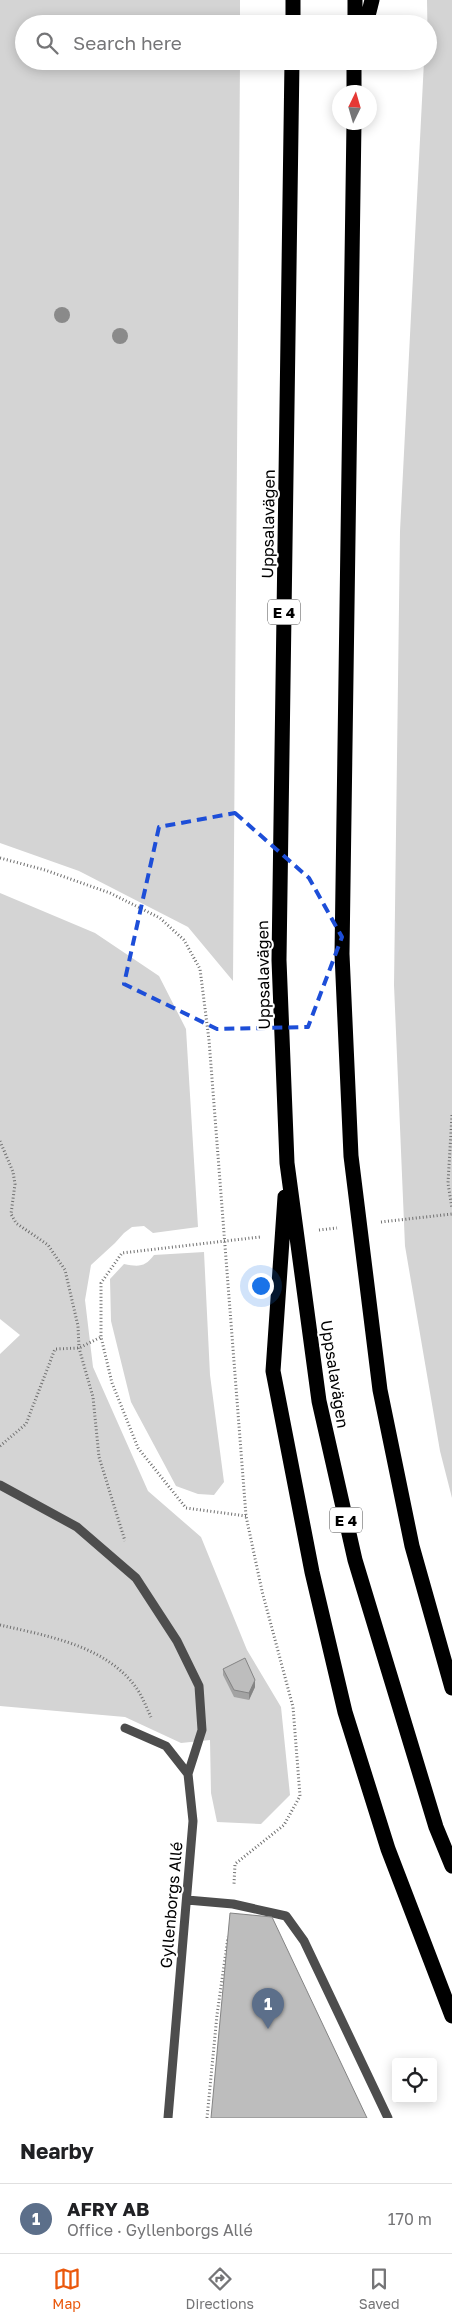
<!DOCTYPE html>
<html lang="en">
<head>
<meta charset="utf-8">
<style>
	body { margin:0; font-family:"Golos Text",sans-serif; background:#f6f6f6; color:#202124 }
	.controls { position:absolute; right:15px; bottom:15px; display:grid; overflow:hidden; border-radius:5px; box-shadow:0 2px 12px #0003 }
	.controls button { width:45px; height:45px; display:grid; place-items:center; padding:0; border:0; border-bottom:1px solid #e0e0e0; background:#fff; color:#202124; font:25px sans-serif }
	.compass { position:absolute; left:332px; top:85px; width:45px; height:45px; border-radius:50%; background:#fff; box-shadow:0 2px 12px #0003; rotate:5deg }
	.you { position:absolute; left:260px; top:1285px; width:18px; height:18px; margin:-12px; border:4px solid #fff; border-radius:50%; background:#1a73e8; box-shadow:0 0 0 8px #1a73e833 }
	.badge { display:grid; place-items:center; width:32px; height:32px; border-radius:50%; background:#ea580c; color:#fff; font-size:16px; font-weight:700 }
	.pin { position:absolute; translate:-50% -41px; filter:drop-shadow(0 1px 2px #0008) }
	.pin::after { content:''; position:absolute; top:26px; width:18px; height:15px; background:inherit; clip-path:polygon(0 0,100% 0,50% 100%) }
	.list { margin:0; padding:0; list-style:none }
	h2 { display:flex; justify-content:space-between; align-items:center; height:65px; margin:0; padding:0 20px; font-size:21px }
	h2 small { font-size:16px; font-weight:400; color:#757577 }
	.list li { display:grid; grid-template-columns:32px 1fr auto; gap:15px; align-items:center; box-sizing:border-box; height:70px; padding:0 20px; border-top:1px solid #e0e0e0 }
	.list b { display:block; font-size:19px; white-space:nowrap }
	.list p { margin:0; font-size:16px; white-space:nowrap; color:#757577 }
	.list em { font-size:16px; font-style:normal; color:#757577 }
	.icon { flex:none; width:28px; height:28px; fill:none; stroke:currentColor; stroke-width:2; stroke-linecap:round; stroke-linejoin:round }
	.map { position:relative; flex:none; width:452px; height:2118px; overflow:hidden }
	.search { position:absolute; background:#fff; box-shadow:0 2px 12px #0003; left:15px; right:15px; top:15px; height:55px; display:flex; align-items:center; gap:12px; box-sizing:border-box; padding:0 18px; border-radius:28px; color:#757577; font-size:19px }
	.sheet { height:135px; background:#fff }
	nav { display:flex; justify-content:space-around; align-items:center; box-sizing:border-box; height:70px; border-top:1px solid #e0e0e0; background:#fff; font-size:14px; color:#757577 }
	nav a { display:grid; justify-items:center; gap:2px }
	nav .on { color:#ea580c }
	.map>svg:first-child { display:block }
	.green { fill:#d4d4d4 }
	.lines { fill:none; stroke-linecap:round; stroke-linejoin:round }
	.path { stroke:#6f6f6f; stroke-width:3; stroke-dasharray:1 2.5; stroke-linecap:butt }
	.minor { stroke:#4d4d4d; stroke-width:9 }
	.highway { stroke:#000; stroke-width:15 }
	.tree { fill:#8a8a8a }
	.wall { fill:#a3a3a3 }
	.shaded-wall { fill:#848484 }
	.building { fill:#bdbdbd; stroke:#848484 }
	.marked { fill:none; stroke:#1d4ed8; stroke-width:4; stroke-dasharray:10 6; stroke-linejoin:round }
	.labels { text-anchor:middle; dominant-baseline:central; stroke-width:4; stroke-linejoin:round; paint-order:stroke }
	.shield { fill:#fff; stroke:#4c4c4c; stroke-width:1 }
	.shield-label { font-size:15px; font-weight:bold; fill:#000 }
	.street-label { font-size:16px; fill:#000; stroke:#fff }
</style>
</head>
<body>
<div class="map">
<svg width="452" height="2118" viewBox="0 0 452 2118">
	<rect width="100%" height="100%" fill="#fff"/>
	<path class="green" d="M0 0H240V24H24V61H240L233 981 188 927 79 871 0 843Z
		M427 0H452V1498L440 1451 405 1246 394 985 400 531 424 61H428Z
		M0 893 95 933 159 976 186 1029 198 1227 153 1233 144 1226 132 1227 124 1233 115 1243 91 1265 85 1300 93 1367 148 1491 201 1537 247 1650 281 1707 290 1795 261 1824 217 1822 211 1793 210 1740 181 1743 125 1717 0 1706V1354L20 1335 0 1319Z
		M204 1252 210 1375 224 1482 214 1495 198 1494 176 1486 131 1402 111 1321 110 1279 124 1264C139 1267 145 1267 154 1255Z"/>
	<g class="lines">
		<path class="path" d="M0 858 45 870 110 893 160 918 184 940 200 969 209 1040 246 1516 262 1591 293 1707 300 1796 284 1825 235 1864 234 1884
			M452 1115 448 1183 452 1209
			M0 1141 13 1172 15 1184 11 1214 16 1223 48 1245 65 1270 78 1326 79 1348 93 1397 99 1457 125 1541
			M381 1222 452 1214
			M319 1230 337 1228
			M0 1446 26 1424 55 1349 79 1348 101 1337
			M246 1516 186 1508 138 1448 112 1383 101 1337V1283L122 1253 260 1237
			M0 1625C47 1636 104 1645 135 1686 142 1695 146 1707 151 1717
			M207 2118 217 2015 228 1937"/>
		<path class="minor" d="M0 1485 77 1527 136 1578 177 1641 199 1686 202 1730 188 1774
			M125 1728 166 1746 188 1774 193 1821 168 2118
			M187 1900 233 1904 286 1916 304 1941 388 2118"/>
		<path class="highway" d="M293 24V0
			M355 24V0
			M366 24 372 0
			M292 61 279 960 287 1163 319 1401 355 1560 436 1827 452 1866
			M354 92V61
			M354 122 342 954 351 1156 380 1390 412 1546 452 1688
			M285 1197 273 1371 312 1572 345 1712 388 1849 452 2016"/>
	</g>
	<g class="tree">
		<circle cx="62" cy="315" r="8"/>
		<circle cx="120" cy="336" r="8"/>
	</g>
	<path class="wall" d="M223 1669 255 1687 249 1700 234 1697 223 1675Z"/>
	<path class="shaded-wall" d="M255 1680V1687L249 1700V1693Z"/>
	<path class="building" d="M245 1658 255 1680 249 1693 234 1690 223 1669Z
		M230 1913 272 1917 367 2118H211Z"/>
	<path class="marked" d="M235 813 309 878 342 937 308 1027 217 1029 124 984 159 827Z"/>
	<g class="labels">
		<g class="shield">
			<rect x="268" y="599.5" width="32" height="25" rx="4"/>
			<rect x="330" y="1507.5" width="32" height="25" rx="4"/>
		</g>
		<g class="shield-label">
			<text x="284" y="612">E 4</text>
			<text x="346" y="1520">E 4</text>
		</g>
		<g class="street-label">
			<text transform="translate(268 524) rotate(-89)">Uppsalavägen</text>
			<text transform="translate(263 975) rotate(-91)">Uppsalavägen</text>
			<text transform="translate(335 1374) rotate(81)">Uppsalavägen</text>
			<text transform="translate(171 1905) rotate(-85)">Gyllenborgs Allé</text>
		</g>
	</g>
</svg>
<div class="controls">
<button><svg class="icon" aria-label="locate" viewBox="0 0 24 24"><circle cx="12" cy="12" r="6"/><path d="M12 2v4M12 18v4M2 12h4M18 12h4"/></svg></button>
</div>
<svg class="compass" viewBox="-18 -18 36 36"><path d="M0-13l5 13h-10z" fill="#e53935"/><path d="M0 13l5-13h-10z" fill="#757577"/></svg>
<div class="you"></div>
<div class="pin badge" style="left:268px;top:2029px;background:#5c6f8a">1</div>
<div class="search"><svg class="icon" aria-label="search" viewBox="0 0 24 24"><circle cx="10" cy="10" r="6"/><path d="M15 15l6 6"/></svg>Search here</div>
</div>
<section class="sheet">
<h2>Nearby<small></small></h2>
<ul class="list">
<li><span class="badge" style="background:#5c6f8a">1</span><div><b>AFRY AB</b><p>Office · Gyllenborgs Allé</p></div><em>170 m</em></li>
</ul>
</section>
<nav>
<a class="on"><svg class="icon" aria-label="map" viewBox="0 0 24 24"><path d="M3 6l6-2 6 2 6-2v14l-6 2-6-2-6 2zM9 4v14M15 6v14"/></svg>Map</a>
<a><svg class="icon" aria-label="directions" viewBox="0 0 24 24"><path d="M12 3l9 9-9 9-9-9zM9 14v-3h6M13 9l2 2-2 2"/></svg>Directions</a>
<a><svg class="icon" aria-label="saved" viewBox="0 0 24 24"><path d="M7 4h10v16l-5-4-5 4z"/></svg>Saved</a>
</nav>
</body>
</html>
